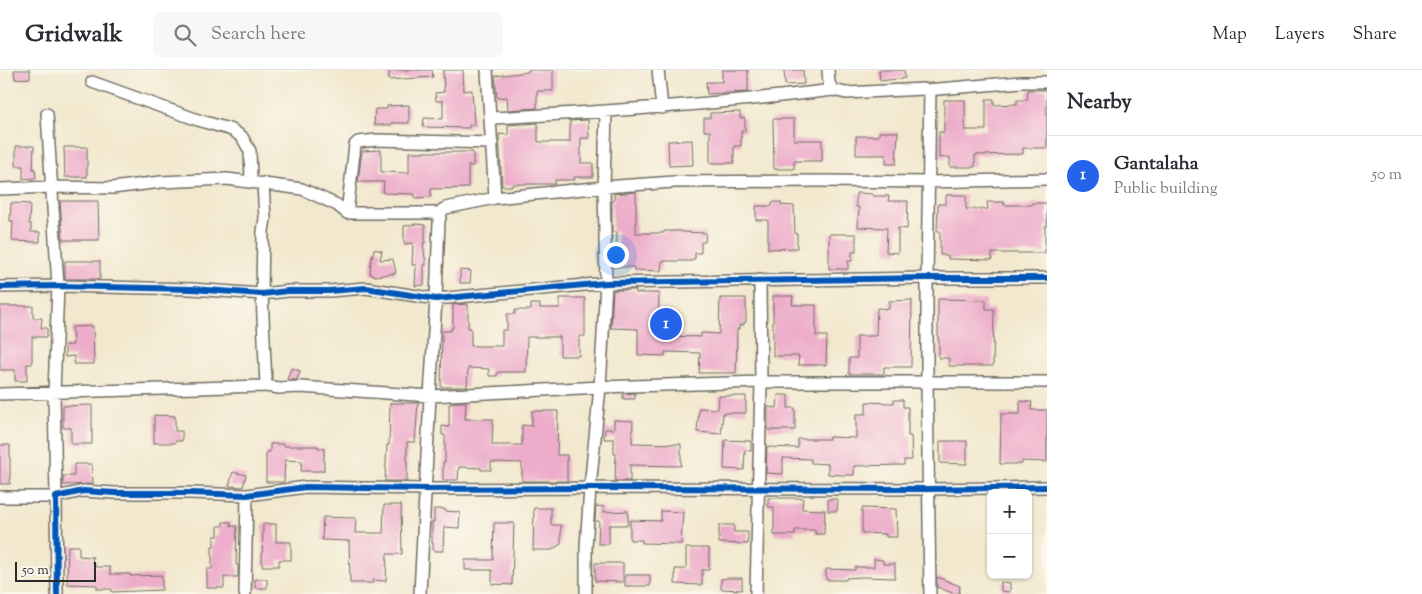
<!DOCTYPE html>
<html lang="en">
<head>
<meta charset="utf-8">
<style>
	body { margin:0; font-family:"Sorts Mill Goudy",serif; background:#f7f7f7; color:#2b2b33 }
	.controls { position:absolute; right:15px; bottom:15px; display:grid; overflow:hidden; border-radius:8px; box-shadow:0 1px 4px #0004 }
	.controls button { width:45px; height:45px; display:grid; place-items:center; padding:0; border:0; border-bottom:1px solid #e1e1e2; background:#fff; color:#2b2b33; font:25px sans-serif }
	.scale { position:absolute; left:15px; bottom:12px; width:81px; box-sizing:border-box; padding-left:5px; border:2px solid #2b2b2b; border-top:0; font-size:14px; line-height:18px; white-space:nowrap; color:#2b2b2b; -webkit-text-stroke:4px #fbf7ec; paint-order:stroke }
	.you { position:absolute; left:615px; top:184px; width:18px; height:18px; margin:-12px; border:4px solid #fff; border-radius:50%; background:#1a73e8; box-shadow:0 0 0 8px #1a73e833 }
	.badge { display:grid; place-items:center; width:32px; height:32px; border-radius:50%; background:#2563eb; color:#fff; font-size:16px; font-weight:700 }
	.pin { position:absolute; translate:-50% -50%; border:2px solid #fff; box-shadow:0 1px 5px #0006 }
	.list { margin:0; padding:0; list-style:none }
	h2 { display:flex; justify-content:space-between; align-items:center; height:65px; margin:0; padding:0 20px; font-size:21px }
	h2 small { font-size:16px; font-weight:400; color:#7c7c81 }
	.list li { display:grid; grid-template-columns:32px 1fr auto; gap:15px; align-items:center; box-sizing:border-box; height:80px; padding:0 20px; border-top:1px solid #e1e1e2 }
	.list b { display:block; font-size:19px; white-space:nowrap }
	.list p { margin:0; font-size:16px; white-space:nowrap; color:#7c7c81 }
	.list em { font-size:16px; font-style:normal; color:#7c7c81 }
	.icon { flex:none; width:28px; height:28px; fill:none; stroke:currentColor; stroke-width:2; stroke-linecap:round; stroke-linejoin:round }
	.map { position:relative; flex:none; width:1047px; height:524px; overflow:hidden }
	header { display:flex; align-items:center; gap:30px; box-sizing:border-box; height:70px; padding:0 25px; background:#fff; border-bottom:1px solid #e1e1e2 }
	header strong { font-size:24px }
	nav { display:flex; gap:28px; margin-inline-start:auto; font-size:18px }
	.search { width:350px; height:45px; background:#f7f7f7; display:flex; align-items:center; gap:12px; box-sizing:border-box; padding:0 18px; border-radius:8px; color:#7c7c81; font-size:19px }
	main { display:flex }
	aside { flex:1; background:#fff }
	.map>svg:first-child { display:block }
	.building { fill:#edadca }
	.lines { fill:none; stroke-linecap:round; stroke-linejoin:round }
	.minor-casing { stroke:#716d64; stroke-width:14 }
	.minor { stroke:#fff; stroke-width:11 }
	.cycleway-casing { stroke:#fbf7ec; stroke-width:9 }
	.cycleway { stroke:#0057b8; stroke-width:6 }
</style>
</head>
<body>
<header>
<strong>Gridwalk</strong>
<div class="search"><svg class="icon" aria-label="search" viewBox="0 0 24 24"><circle cx="10" cy="10" r="6"/><path d="M15 15l6 6"/></svg>Search here</div>
<nav><a>Map</a><a>Layers</a><a>Share</a></nav>
</header>
<main>
<div class="map">
<svg width="1047" height="524" viewBox="0 0 1047 524">
	<rect width="100%" height="100%" fill="#fbf7ec"/>
	<filter id="ink" filterUnits="userSpaceOnUse"><feTurbulence type="fractalNoise" baseFrequency=".02" numOctaves="2"/><feDisplacementMap in="SourceGraphic" scale="10" xChannelSelector="R" yChannelSelector="G"/><feConvolveMatrix kernelMatrix="1 2 1 2 8 2 1 2 1" color-interpolation-filters="sRGB"/></filter>
	<filter id="wash" filterUnits="userSpaceOnUse"><feTurbulence type="fractalNoise" baseFrequency=".0096" numOctaves="4" result="noise"/><feDisplacementMap in="SourceGraphic" scale="20" xChannelSelector="R" yChannelSelector="G"/><feGaussianBlur stdDeviation="1.12" result="paint"/><feColorMatrix in="noise" values="0 0 0 0 0 0 0 0 0 0 0 0 0 0 0 0 0 1.4 0 .05"/><feComposite in="paint" operator="in"/></filter>
	<g filter="url(#wash)">
		<rect width="100%" height="100%" fill="#f2e8ce"/>
		<g id="blocks">
			<path class="building" d="M14 0H30V8L15 9Z
				M390 0H432L433 7 388 10Z
				M443 0H463L464 21 472 20 474 55H469V58L423 57 424 48 443 49V31H436L435 23 444 22Z
				M528 0H553V21H537V38L508 40 507 27 497 28 495 6 528 2Z
				M722 0H748V22L707 24 706 12H722Z
				M784 0H803L804 14 785 15Z
				M879 0H904L905 8 880 11Z
				M1028 20H1047V78H1023V84L975 85V97H950V87L939 88V62H944V30H965V60H986V29H994V35L1017 34V30H1027Z
				M409 35V53H391V55H374L375 39H387V36Z
				M740 42V48H745V61H741V76H734V93H710V61H704V48H710V43Z
				M773 49H794V70H822V91H794V99H774Z
				M588 50 589 68H581V93H593V107H574L575 110H555V114H513V116H502L499 64 508 65V55L538 53V72H570V51Z
				M879 62H898L896 94H886V85H856V66H879Z
				M692 70 693 95 669 96 668 71Z
				M16 76H34L33 99H35L36 108 23 109V96H16Z
				M64 77H87V107H65Z
				M381 80V102L409 103V82H473V96H468V118L431 119V127L415 128V124L383 123 384 112H358L362 81Z
				M636 122V163H664V161H682V162L706 163 705 172H701V183H695V189H692V191H662L661 201 634 200V197H613V180H617V162H612V131H614V124Z
				M856 123 873 124V126H889L888 131H908L907 159 898 158V183L886 182 887 158 858 157 859 137H856Z
				M946 125H966V139H988L987 132H1004V135H1032V133H1047V156H1045V183H992V190L948 189V185H940V161H937L938 134H946Z
				M60 131H98L99 170H63Z
				M772 132H781V135L794 136 795 164H797V178L768 179V150H756V136H772Z
				M11 133 30 134 29 154H31V162H40V172L12 171 13 151H10Z
				M416 154 425 155V173H423L426 195H424V215L415 216 416 195H412L413 173 404 174V156Z
				M829 164H856V182H852V191H848V199H829Z
				M374 179 382 181 380 190 393 189 396 203 376 206 370 204 371 192Z
				M65 191H100V209H65Z
				M460 200 471 201 470 213H460Z
				M613 220H636V223H659L658 262 665 263V266L701 267V263L719 264 720 228H746V252H744V255H739V259H737L736 303H699L700 283 665 282V286L638 285V259L611 258Z
				M773 226H793L792 235H816V266H827L826 295H798L799 286H773Z
				M560 228H585V266H579V286H560V267H527L526 302H498L497 306H489V299L468 298 467 317H441L442 261H451V258H453V235L468 234V258H471V276H502V260H507V244H515V240H531V234H540V238H560Z
				M938 229 986 230V239H994L993 296H949V288H939V270H938Z
				M912 230 911 297H884V304H849V288H857V266H875L876 265 877 238 889 239V231Z
				M0 236H33V248H42L41 258H47V267H32V294H27V311H15V300H0Z
				M93 256 94 294H74V286L65 287V275H73L72 257Z
				M291 298 300 301 297 310H287Z
				M635 323V329H623V324Z
				M778 325H788V338H795V360H768V337L777 338Z
				M719 326H746V343H723L721 364 697 362 699 338 718 339Z
				M894 330H903V337H908V366H911L912 390H904V395L854 396V405H842L828 404V394L811 393V389L783 388V404L766 403 767 377 798 378V369H829V367L856 368V344H866V332L894 333Z
				M1020 331 1032 332 1031 340H1047V392L1022 391V394H1000L1001 344H1020Z
				M451 332H466L465 349H493L492 375H522V355L532 356V341H558L557 385H567V411H522V393L491 392V400H481V398L459 397 458 410H443V392H445V365H442V356L449 357V334H451Z
				M390 333H418L415 372H407V411H385L387 375H389Z
				M92 335V374H71V358H63V336Z
				M154 345 175 346V361H182V371H175V373H154Z
				M614 350 633 351 632 373 681 374V396L630 395V411H615L616 384H614V369H604L605 359H614Z
				M725 370 751 371V381L745 380 744 400 724 399Z
				M940 371H967V394L940 393Z
				M270 374H284V376H318V378H324V401H301L302 391 285 390 284 412H266V382H270Z
				M0 375H10V414H0Z
				M74 394H92L93 414 63 415V406H74Z
				M233 402 246 405 243 417 229 416Z
				M768 428H803L802 439 825 440 824 464H815V460H795V465H774V437H768Z
				M828 429H838L837 441H828Z
				M384 435H401L402 484H387L386 511 373 510V513H350L349 471 322 470 323 447 356 448 355 463H383Z
				M596 436 604 437V442L628 441V455H609V474H598L599 451H595Z
				M534 438H551V455H561V474L552 480H533Z
				M862 438 896 439 897 467H886V464L862 463Z
				M434 439H445V441L460 442 459 458 444 457 443 481H433V473H432V452H434Z
				M661 441 683 442 681 474 642 473V470H630V450L661 451Z
				M223 452H231V456H237L236 495H238V507H224V518H207V499H212V476H214V466H218V456H223Z
				M494 453H514L512 515 492 514V500H465V490H493Z
				M263 454H276V472H291V490H279V496H262Z
				M719 455H734V462H748V474L719 473Z
				M68 476H79V486L93 487 92 493 95 494V497H110V504H130V506L162 505V520L112 522V519H97V515L67 514Z
				M686 478H709V500H702V515L675 514V499H686Z
				M874 489 883 490V494H895V508L862 507 846 508V510H826V499L855 500V497H874Z
				M595 493H623V512L595 511Z
				M625 505H650V516H625Z
				M937 507 960 516 959 524H955L937 517Z
				M729 508H742V520L721 519V509Z
				M255 509H267V518H255Z
				M1001 512 1010 513V522L1001 521Z"/>
		</g>
	</g>
	<g filter="url(#ink)">
		<use href="#blocks" fill-opacity="0" stroke="#716d64" stroke-width="1"/>
		<g class="lines">
			<g class="minor-casing">
				<path id="minor" d="M487 0 495 128
					M658 0 662 38
					M828 0 829 13 833 20
					M92 12 198 50 232 60 242 67 250 81 251 111
					M927 20 1021 12H1047
					M491 48C605 42 719 34 833 20L846 23 923 19 930 21 927 208V313L930 524
					M263 113 265 149 263 161 262 224 266 316
					M0 119 52 117 112 118 161 112 227 109 302 119 337 135 347 143H441
					M347 143 355 75 358 72 377 70 492 73
					M0 217 58 216 192 219 262 224 288 221H329L366 218 436 229 606 213 927 208H1047
					M0 324 266 316 279 318 300 317 430 326 600 317 761 312H1047
					M0 427H56L54 323 58 216 47 44
					M57 524 56 427 83 421 115 423H191L247 425 306 417 425 419 590 418 928 419 1047 417
					M245 524 247 425
					M420 524 430 326 436 229 439 151 442 140 446 138 495 128 604 117 674 112 819 111 929 112 1047 109
					M586 524V477L590 418 600 317 606 213 604 117 606 42
					M756 524 761 312 760 210"/>
			</g>
			<use href="#minor" class="minor"/>
			<g class="cycleway-casing">
				<path id="cycleway" d="M0 217 58 216 192 219 262 224 288 221H329L366 218 436 229 606 213 927 208H1047
					M57 524 56 427 83 421 115 423H191L247 425 306 417 425 419 590 418 928 419 1047 417"/>
			</g>
			<use href="#cycleway" class="cycleway"/>
		</g>
	</g>
</svg>
<div class="controls">
<button>+</button>
<button>−</button>
</div>
<div class="scale">50 m</div>
<div class="you"></div>
<div class="pin badge" style="left:666px;top:254px">1</div>
</div>
<aside>
<h2>Nearby<small></small></h2>
<ul class="list">
<li><span class="badge">1</span><div><b>Gantalaha</b><p>Public building</p></div><em>50 m</em></li>
</ul>
</aside>
</main>
</body>
</html>
